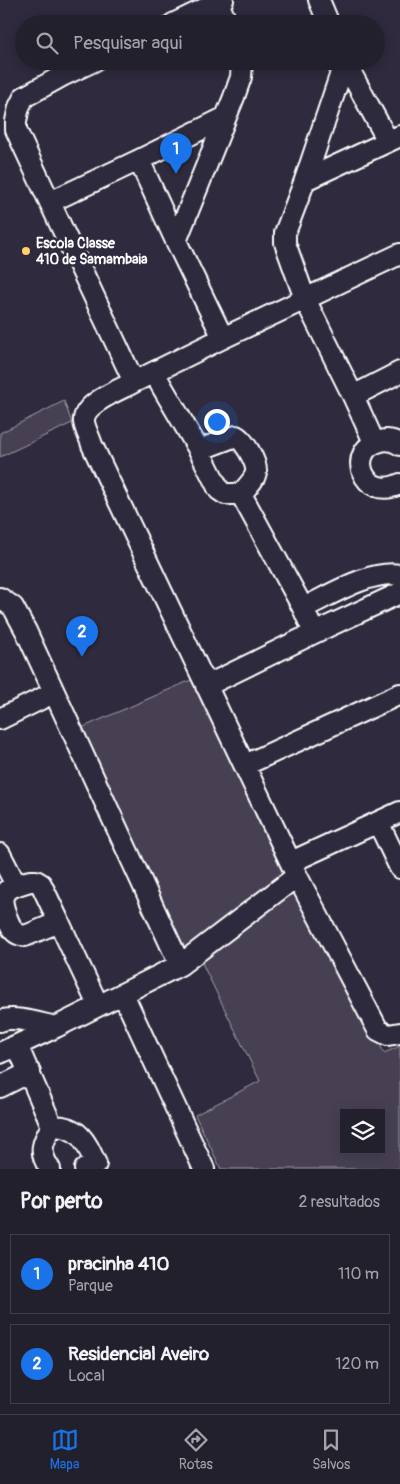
<!DOCTYPE html>
<html lang="pt">
<head>
<meta charset="utf-8">
<style>
	body { margin:0; font-family:Pangolin,sans-serif; background:#2b2836; color:#f1f3f6 }
	.controls { position:absolute; right:15px; bottom:15px; display:grid; overflow:hidden; border-radius:0px; box-shadow:0 2px 12px #0003 }
	.controls button { width:45px; height:45px; display:grid; place-items:center; padding:0; border:0; border-bottom:1px solid #403e4a; background:#23202e; color:#f1f3f6; font:25px sans-serif }
	.you { position:absolute; left:216px; top:421px; width:18px; height:18px; margin:-12px; border:4px solid #fff; border-radius:50%; background:#1a73e8; box-shadow:0 0 0 8px #1a73e833 }
	.badge { display:grid; place-items:center; width:32px; height:32px; border-radius:50%; background:#1a73e8; color:#fff; font-size:16px; font-weight:700 }
	.pin { position:absolute; translate:-50% -41px; filter:drop-shadow(0 1px 2px #0008) }
	.pin::after { content:''; position:absolute; top:26px; width:18px; height:15px; background:inherit; clip-path:polygon(0 0,100% 0,50% 100%) }
	.list { margin:0; padding:0; list-style:none }
	h2 { display:flex; justify-content:space-between; align-items:center; height:65px; margin:0; padding:0 20px; font-size:21px }
	h2 small { font-size:16px; font-weight:400; color:#a3a3aa }
	.list li { display:grid; grid-template-columns:32px 1fr auto; gap:15px; align-items:center; box-sizing:border-box; height:80px; margin:0 10px 10px; padding:0 10px; border:1px solid #403e4a; border-radius:0px }
	.list b { display:block; font-size:19px; white-space:nowrap }
	.list p { margin:0; font-size:16px; white-space:nowrap; color:#a3a3aa }
	.list em { font-size:16px; font-style:normal; color:#a3a3aa }
	.icon { flex:none; width:28px; height:28px; fill:none; stroke:currentColor; stroke-width:2; stroke-linecap:round; stroke-linejoin:round }
	.map { position:relative; flex:none; width:400px; height:1169px; overflow:hidden }
	.search { position:absolute; background:#23202e; box-shadow:0 2px 12px #0003; left:15px; right:15px; top:15px; height:55px; display:flex; align-items:center; gap:12px; box-sizing:border-box; padding:0 18px; border-radius:28px; color:#a3a3aa; font-size:19px }
	.sheet { height:245px; background:#23202e }
	nav { display:flex; justify-content:space-around; align-items:center; box-sizing:border-box; height:70px; border-top:1px solid #403e4a; background:#23202e; font-size:14px; color:#a3a3aa }
	nav a { display:grid; justify-items:center; gap:2px }
	nav .on { color:#1a73e8 }
	.map>svg:first-child { display:block }
	.green { fill:#464152; stroke:#a2a0a8; fill-rule:evenodd }
	.lines { fill:none; stroke-linecap:round; stroke-linejoin:round }
	.minor-casing { stroke:#fff; stroke-width:24 }
	.minor { stroke:#2f2a3d; stroke-width:20 }
	.poi-dot { fill:#ffd166; stroke:#2f2a3d; stroke-width:2 }
	.labels { text-anchor:middle; dominant-baseline:central; stroke-width:5; stroke-linejoin:round; paint-order:stroke }
	.poi-label { font-size:14px; font-weight:bold; fill:#fff; stroke:#2f2a3d; text-anchor:start }
</style>
</head>
<body>
<div class="map">
<svg width="400" height="1169" viewBox="0 0 400 1169">
	<rect width="100%" height="100%" fill="#2f2a3d"/>
	<filter id="ink" filterUnits="userSpaceOnUse"><feTurbulence type="fractalNoise" baseFrequency=".02" numOctaves="2"/><feDisplacementMap in="SourceGraphic" scale="10" xChannelSelector="R" yChannelSelector="G"/><feConvolveMatrix kernelMatrix="1 2 1 2 8 2 1 2 1" color-interpolation-filters="sRGB"/></filter>
	<g filter="url(#ink)">
		<path class="green" d="M64 401 72 423 0 457V433Z
			M198 677 295 873 187 952 79 729Z
			M299 881 384 1053 400 1046V1169H221L195 1115 260 1081 198 955ZM344 1113H381V1150H344Z"/>
		<g class="lines">
			<g class="minor-casing">
				<path id="minor" d="M319 0 329 24
					M218 2 227 24
					M173 24 223 0
					M94 61 62 76 24 97 19 107 16 121V130L134 382C120 390 82 403 84 422 85 429 90 438 92 445L297 876 378 1030 388 1035 400 1033
					M345 61 305 180 285 233V243L305 299 353 396 374 442
					M345 62 388 141
					M139 160 176 241
					M305 180 400 136
					M50 202 139 160 226 117
					M223 338 176 241 234 97 241 77 242 61
					M154 373 199 450
					M134 382 223 338 400 254
					M353 396 400 372
					M236 436C242 439 245 445 249 451 262 474 256 476 241 494H225L219 490 199 450Z
					M400 445C395 441 388 439 381 441 345 449 362 502 400 484
					M241 494 303 608 314 633
					M0 598 13 607 26 631 180 965 56 1027 0 1053
					M303 608C331 595 369 570 400 575
					M206 686 314 633 400 593
					M0 719 53 693
					M245 765 400 694
					M378 822 400 868
					M0 854 16 885
					M291 862 400 812
					M30 881H36L41 884 59 922 25 936C21 935 18 935 15 932 9 927 0 902 3 896 7 886 21 884 30 881Z
					M59 922 98 1005
					M180 965 297 876
					M123 994 204 1169
					M0 1021C14 1015 41 1024 56 1027
					M17 1045 52 1126
					M0 1087 30 1072
					M50 1169C38 1152 42 1143 52 1126 80 1126 86 1142 96 1164L85 1169"/>
			</g>
			<use href="#minor" class="minor"/>
		</g>
	</g>
	<circle class="poi-dot" cx="26" cy="251" r="5"/>
	<g class="labels">
		<g class="poi-label">
			<text x="36" y="243">Escola Classe<tspan x="36" dy="16">410 de Samambaia</tspan></text>
		</g>
	</g>
</svg>
<div class="controls">
<button><svg class="icon" aria-label="layers" viewBox="0 0 24 24"><path d="M12 4l9 5-9 5-9-5zM3 14l9 5 9-5"/></svg></button>
</div>
<div class="you"></div>
<div class="pin badge" style="left:176px;top:174px">1</div>
<div class="pin badge" style="left:82px;top:657px">2</div>
<div class="search"><svg class="icon" aria-label="search" viewBox="0 0 24 24"><circle cx="10" cy="10" r="6"/><path d="M15 15l6 6"/></svg>Pesquisar aqui</div>
</div>
<section class="sheet">
<h2>Por perto<small>2 resultados</small></h2>
<ul class="list">
<li><span class="badge">1</span><div><b>pracinha 410</b><p>Parque</p></div><em>110 m</em></li>
<li><span class="badge">2</span><div><b>Residencial Aveiro</b><p>Local</p></div><em>120 m</em></li>
</ul>
</section>
<nav>
<a class="on"><svg class="icon" aria-label="map" viewBox="0 0 24 24"><path d="M3 6l6-2 6 2 6-2v14l-6 2-6-2-6 2zM9 4v14M15 6v14"/></svg>Mapa</a>
<a><svg class="icon" aria-label="directions" viewBox="0 0 24 24"><path d="M12 3l9 9-9 9-9-9zM9 14v-3h6M13 9l2 2-2 2"/></svg>Rotas</a>
<a><svg class="icon" aria-label="saved" viewBox="0 0 24 24"><path d="M7 4h10v16l-5-4-5 4z"/></svg>Salvos</a>
</nav>
</body>
</html>
